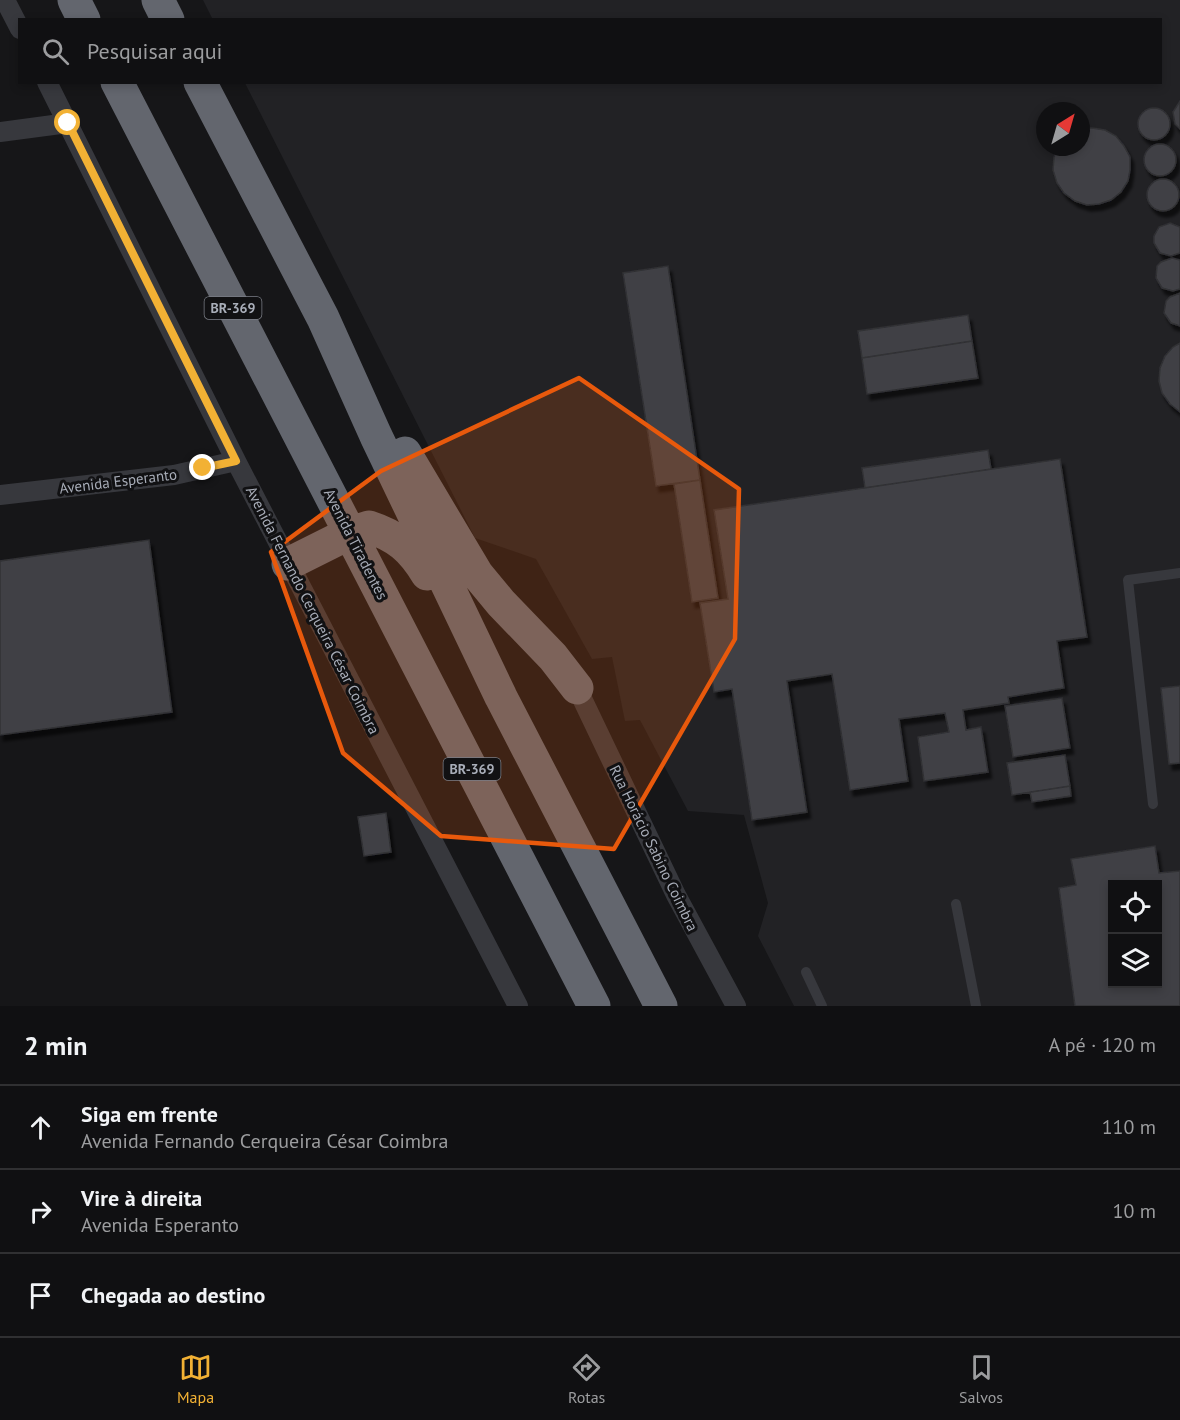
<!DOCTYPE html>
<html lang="pt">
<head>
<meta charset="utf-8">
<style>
	body { margin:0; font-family:"PT Sans",sans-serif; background:#19191b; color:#f1f3f6 }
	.controls { position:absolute; right:18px; bottom:18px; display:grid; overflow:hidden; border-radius:0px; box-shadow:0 3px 9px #0003 }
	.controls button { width:54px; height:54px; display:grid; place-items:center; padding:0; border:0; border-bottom:2px solid #303032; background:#101012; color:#f1f3f6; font:30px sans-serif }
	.compass { position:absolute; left:1036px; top:102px; width:54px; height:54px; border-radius:50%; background:#101012; box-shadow:0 3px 9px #0003; rotate:37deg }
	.stop { position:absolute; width:18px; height:18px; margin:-14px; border:4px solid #f2b134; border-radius:50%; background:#fff }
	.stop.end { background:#f2b134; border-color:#fff; box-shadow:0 2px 6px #0008 }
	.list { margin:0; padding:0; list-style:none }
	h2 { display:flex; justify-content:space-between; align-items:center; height:78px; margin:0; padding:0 24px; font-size:26px }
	h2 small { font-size:20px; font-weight:400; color:#9c9d9f }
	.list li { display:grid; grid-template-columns:39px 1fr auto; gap:18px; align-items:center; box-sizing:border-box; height:84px; padding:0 24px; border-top:2px solid #303032 }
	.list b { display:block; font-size:22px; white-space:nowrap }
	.list p { margin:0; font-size:20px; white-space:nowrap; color:#9c9d9f }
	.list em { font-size:20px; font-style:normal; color:#9c9d9f }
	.icon { flex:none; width:33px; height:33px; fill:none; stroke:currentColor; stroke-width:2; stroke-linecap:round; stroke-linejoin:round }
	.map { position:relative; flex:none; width:1180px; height:1006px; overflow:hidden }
	.search { position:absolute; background:#101012; box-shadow:0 3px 9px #0003; left:18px; right:18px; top:18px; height:66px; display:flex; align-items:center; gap:15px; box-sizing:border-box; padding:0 21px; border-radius:0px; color:#9c9d9f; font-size:22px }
	.sheet { height:330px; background:#101012 }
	nav { display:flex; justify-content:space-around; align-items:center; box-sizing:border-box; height:84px; border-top:2px solid #303032; background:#101012; font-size:16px; color:#9c9d9f }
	nav a { display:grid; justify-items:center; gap:3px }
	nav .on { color:#f2b134 }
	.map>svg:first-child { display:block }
	.built { fill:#222225; fill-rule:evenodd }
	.building { fill:#404145; stroke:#303034; stroke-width:1.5; fill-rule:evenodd; filter:url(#shadow) }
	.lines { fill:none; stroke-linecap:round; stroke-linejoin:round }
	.lane { stroke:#37383d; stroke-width:10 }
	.street { stroke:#37383d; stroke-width:20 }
	.highway { stroke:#63666e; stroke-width:33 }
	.route { stroke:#f2b134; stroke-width:8 }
	.marked { fill:#e8590c; fill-opacity:0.2; stroke:#e8590c; stroke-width:4.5; stroke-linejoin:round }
	.labels { text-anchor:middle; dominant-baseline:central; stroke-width:6; stroke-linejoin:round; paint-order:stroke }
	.shield { fill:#111113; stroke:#7b7e86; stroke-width:1.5 }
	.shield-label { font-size:14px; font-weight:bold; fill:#a8adb8 }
	.street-label { font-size:15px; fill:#a8adb8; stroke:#111113 }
</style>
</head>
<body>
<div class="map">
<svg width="1180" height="1006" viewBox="0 0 1180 1006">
	<defs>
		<filter id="shadow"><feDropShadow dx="3.5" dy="6" stdDeviation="1.5" flood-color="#0009"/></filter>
	</defs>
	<rect width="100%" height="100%" fill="#161618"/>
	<path class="built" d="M203 0H1180V1006H794L758 936 768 903 744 815 688 811 640 720 625 721 612 657 592 659 536 559 475 538 245 83 1160 82V20H213ZM1045 111H1081V147H1045ZM1112 884H1158V984H1112Z"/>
	<path class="building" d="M1180 101V129L1175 124 1173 112Z
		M1138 124a16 16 0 1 1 32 0a16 16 0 1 1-32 0Z
		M1092 128 1105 130 1116 136 1124 146 1130 157V170L1128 181 1121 192 1111 200 1099 204 1087 205 1075 201 1064 193 1057 183 1053 170 1054 157 1059 147H1081V129Z
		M1144 160a16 16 0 1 1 32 0a16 16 0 1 1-32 0Z
		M1147 195a16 16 0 1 1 32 0a16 16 0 1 1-32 0Z
		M1170 223 1180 227V253L1171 256 1160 253 1154 243V236L1159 227Z
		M1172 258 1180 260V289L1173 291 1162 288 1156 278 1157 266 1161 262Z
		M668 266 700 480 656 486 623 273Z
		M1180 293V326L1171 323 1164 313 1166 301 1170 297Z
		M968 315 972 341 862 358 858 331Z
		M972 341 978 378 867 394 862 358Z
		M1180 343V412L1170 404 1162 393 1159 381 1160 368 1165 356 1173 347Z
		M988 450 991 469 865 488 862 468Z
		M1060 459 1087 637 1057 641 1064 688 1008 697 1009 703 963 710 966 730 981 727 988 772 924 781 918 737 949 732 945 713 899 719 908 781 850 790 832 674 787 681 807 812 752 820 732 689 714 692 700 603 728 599 714 510Z
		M700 480 718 598 692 602 674 484Z
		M149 540 172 712 0 735V561Z
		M1180 686V763L1169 764 1161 688Z
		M1062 698 1070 748 1013 757 1005 706Z
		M1065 755 1070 786 1012 795 1007 763Z
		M1070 786 1071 796 1032 802 1030 792Z
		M386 813 391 852 364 856 358 817Z
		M1155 846 1159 873 1180 871V1006H1075L1059 888 1076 885 1071 859ZM1112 884H1158V984H1112Z"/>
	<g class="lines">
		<path class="lane" d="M1153 804 1128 580 1180 573
			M956 904 976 1006
			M806 972 822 1006"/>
		<path class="street" d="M5 0 20 29
			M47 82 236 461 518 1006
			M0 132 68 123
			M0 495 174 475 236 461
			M577 688 676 895 736 1006"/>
		<path class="highway" d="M74 0 84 20
			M158 0 168 20
			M117 82 594 1006
			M200 82 323 318 376 436 501 697 661 1006
			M405 453 477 574 501 603 553 657 577 688
			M288 564 350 533 369 527C397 536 412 549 427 574"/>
	</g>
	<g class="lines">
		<path class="route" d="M68 123 236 461 203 468"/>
	</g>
	<path class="marked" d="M579 378 739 489 735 639 614 849 441 836 343 753 271 552 381 471Z"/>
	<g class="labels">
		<g class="shield">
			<rect x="204.5" y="297" width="57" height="22" rx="4.5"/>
			<rect x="443.5" y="758" width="57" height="22" rx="4.5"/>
		</g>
		<g class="shield-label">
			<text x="233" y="308">BR-369</text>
			<text x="472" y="769">BR-369</text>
		</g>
		<g class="street-label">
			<text transform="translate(118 481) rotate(-7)">Avenida Esperanto</text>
			<text transform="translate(356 544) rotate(63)">Avenida Tiradentes</text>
			<text transform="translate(313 610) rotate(63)">Avenida Fernando Cerqueira César Coimbra</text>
			<text transform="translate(654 848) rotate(64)">Rua Horácio Sabino Coimbra</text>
		</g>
	</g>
</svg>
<div class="controls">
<button><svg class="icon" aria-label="locate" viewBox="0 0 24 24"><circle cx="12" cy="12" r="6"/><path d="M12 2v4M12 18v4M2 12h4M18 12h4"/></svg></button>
<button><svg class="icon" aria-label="layers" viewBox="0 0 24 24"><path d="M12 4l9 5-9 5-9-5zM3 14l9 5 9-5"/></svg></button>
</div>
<svg class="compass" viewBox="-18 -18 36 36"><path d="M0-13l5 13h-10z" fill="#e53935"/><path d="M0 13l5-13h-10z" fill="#9c9d9f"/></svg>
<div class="stop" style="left:68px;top:123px"></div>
<div class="stop end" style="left:203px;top:468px"></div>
<div class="search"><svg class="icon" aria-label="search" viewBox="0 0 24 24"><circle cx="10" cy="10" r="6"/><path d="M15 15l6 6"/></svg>Pesquisar aqui</div>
</div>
<section class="sheet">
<h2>2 min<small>A pé · 120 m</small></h2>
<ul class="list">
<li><svg class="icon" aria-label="ahead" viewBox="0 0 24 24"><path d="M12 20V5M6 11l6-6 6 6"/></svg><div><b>Siga em frente</b><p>Avenida Fernando Cerqueira César Coimbra</p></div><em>110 m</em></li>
<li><svg class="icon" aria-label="right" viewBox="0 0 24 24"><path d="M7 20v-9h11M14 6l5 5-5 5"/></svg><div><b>Vire à direita</b><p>Avenida Esperanto</p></div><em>10 m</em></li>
<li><svg class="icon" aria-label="arrive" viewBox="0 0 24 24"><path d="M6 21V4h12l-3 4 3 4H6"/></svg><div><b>Chegada ao destino</b></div></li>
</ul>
</section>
<nav>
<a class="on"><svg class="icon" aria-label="map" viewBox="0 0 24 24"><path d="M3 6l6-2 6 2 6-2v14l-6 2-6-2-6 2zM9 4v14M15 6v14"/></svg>Mapa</a>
<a><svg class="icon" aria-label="directions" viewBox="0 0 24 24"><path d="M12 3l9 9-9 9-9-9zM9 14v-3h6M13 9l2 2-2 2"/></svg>Rotas</a>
<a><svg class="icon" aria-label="saved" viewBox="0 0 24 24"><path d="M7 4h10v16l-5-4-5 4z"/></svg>Salvos</a>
</nav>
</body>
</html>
